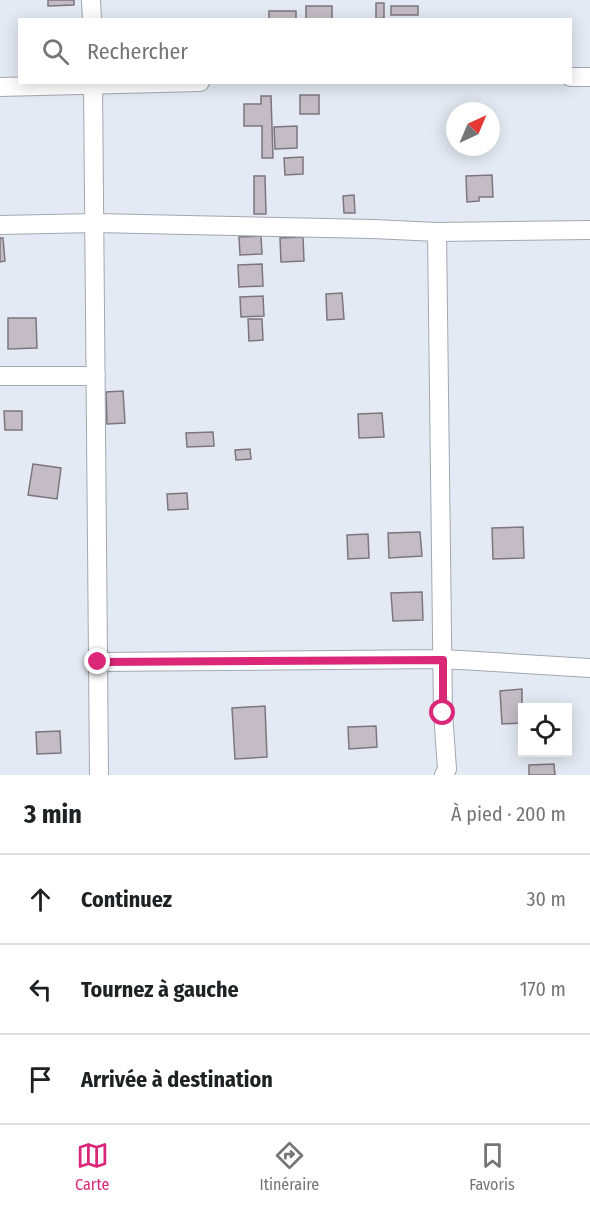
<!DOCTYPE html>
<html lang="fr">
<head>
<meta charset="utf-8">
<style>
	body { margin:0; font-family:"Fira Sans Condensed",sans-serif; background:#f2f2f2; color:#202124 }
	.controls { position:absolute; right:18px; bottom:18px; display:grid; overflow:hidden; border-radius:0px; box-shadow:0 3px 15px #0003 }
	.controls button { width:54px; height:54px; display:grid; place-items:center; padding:0; border:0; border-bottom:2px solid #e0e0e0; background:#fff; color:#202124; font:30px sans-serif }
	.compass { position:absolute; left:446px; top:102px; width:54px; height:54px; border-radius:50%; background:#fff; box-shadow:0 3px 15px #0003; rotate:44deg }
	.stop { position:absolute; width:18px; height:18px; margin:-14px; border:4px solid #db2777; border-radius:50%; background:#fff }
	.stop.end { background:#db2777; border-color:#fff; box-shadow:0 2px 6px #0008 }
	.list { margin:0; padding:0; list-style:none }
	h2 { display:flex; justify-content:space-between; align-items:center; height:78px; margin:0; padding:0 24px; font-size:26px }
	h2 small { font-size:20px; font-weight:400; color:#757577 }
	.list li { display:grid; grid-template-columns:39px 1fr auto; gap:18px; align-items:center; box-sizing:border-box; height:90px; padding:0 24px; border-top:2px solid #e0e0e0 }
	.list b { display:block; font-size:22px; white-space:nowrap }
	.list em { font-size:20px; font-style:normal; color:#757577 }
	.icon { flex:none; width:33px; height:33px; fill:none; stroke:currentColor; stroke-width:2; stroke-linecap:round; stroke-linejoin:round }
	.map { position:relative; flex:none; width:590px; height:775px; overflow:hidden }
	.search { position:absolute; background:#fff; box-shadow:0 3px 15px #0003; left:18px; right:18px; top:18px; height:66px; display:flex; align-items:center; gap:15px; box-sizing:border-box; padding:0 21px; border-radius:0px; color:#757577; font-size:22px }
	.sheet { height:348px; background:#fff }
	nav { display:flex; justify-content:space-around; align-items:center; box-sizing:border-box; height:84px; border-top:2px solid #e0e0e0; background:#fff; font-size:16px; color:#757577 }
	nav a { display:grid; justify-items:center; gap:3px }
	nav .on { color:#db2777 }
	.map>svg:first-child { display:block }
	.building { fill:#c4bcc4; stroke:#7e767e; stroke-width:1.5 }
	.lines { fill:none; stroke-linecap:round; stroke-linejoin:round }
	.minor-casing { stroke:#a2a8b1; stroke-width:20 }
	.minor { stroke:#fff; stroke-width:18 }
	.route { stroke:#db2777; stroke-width:8 }
</style>
</head>
<body>
<div class="map">
<svg width="590" height="775" viewBox="0 0 590 775">
	<rect width="100%" height="100%" fill="#e4eaf3"/>
	<path class="building" d="M48 0H74V5L48 6Z
		M376 3H384V18L376 19Z
		M306 6H332V20H306Z
		M391 6H418V15H391Z
		M269 11H296V20H269Z
		M300 95H319V114H300Z
		M261 96H271L273 158H262V126H244V104H261Z
		M297 126V148L275 149 274 127Z
		M303 157V174L285 175 284 158Z
		M492 175 493 197H479V201L467 202 466 176Z
		M254 176H265L266 214H254Z
		M354 195 355 213H344L343 196Z
		M261 236 262 254 240 255 239 237Z
		M303 237 304 261 281 262 280 238Z
		M0 238H3L5 261 0 262Z
		M262 264 263 286 239 287 238 265Z
		M342 293 344 319 327 320 326 294Z
		M263 296 264 316 241 317 240 297Z
		M8 318H36L37 348 8 349Z
		M248 319H262L263 340 249 341Z
		M123 391 125 423 107 424 106 392Z
		M4 411H22V430H5Z
		M382 413 384 437 359 438 358 414Z
		M213 432 214 446 187 447 186 433Z
		M250 449 251 459 236 460 235 450Z
		M33 464 61 468 57 499 28 495Z
		M187 493 188 509 168 510 167 494Z
		M523 527 524 558 493 559 492 528Z
		M420 532 422 556 389 558 388 533Z
		M368 534 369 558 348 559 347 535Z
		M422 592 423 620 393 621 391 593Z
		M522 689V723L502 724 500 691Z
		M265 706 267 757 235 759 232 708Z
		M376 726 377 747 349 749 348 727Z
		M60 731 61 753 37 754 36 732Z
		M554 764 555 775H529V765Z"/>
	<g class="lines">
		<g class="minor-casing">
			<path id="minor" d="M91 0 92 20
				M570 77H590
				M93 82 99 775
				M0 87 200 82
				M0 225 95 223 373 229 437 232 590 230
				M437 232 443 713 447 769 444 775
				M0 376H96
				M98 662 443 659 590 668"/>
		</g>
		<use href="#minor" class="minor"/>
	</g>
	<g class="lines">
		<path class="route" d="M98 662 443 660V713"/>
	</g>
</svg>
<div class="controls">
<button><svg class="icon" aria-label="locate" viewBox="0 0 24 24"><circle cx="12" cy="12" r="6"/><path d="M12 2v4M12 18v4M2 12h4M18 12h4"/></svg></button>
</div>
<svg class="compass" viewBox="-18 -18 36 36"><path d="M0-13l5 13h-10z" fill="#e53935"/><path d="M0 13l5-13h-10z" fill="#757577"/></svg>
<div class="stop" style="left:443px;top:713px"></div>
<div class="stop end" style="left:98px;top:662px"></div>
<div class="search"><svg class="icon" aria-label="search" viewBox="0 0 24 24"><circle cx="10" cy="10" r="6"/><path d="M15 15l6 6"/></svg>Rechercher</div>
</div>
<section class="sheet">
<h2>3 min<small>À pied · 200 m</small></h2>
<ul class="list">
<li><svg class="icon" aria-label="ahead" viewBox="0 0 24 24"><path d="M12 20V5M6 11l6-6 6 6"/></svg><div><b>Continuez</b></div><em>30 m</em></li>
<li><svg class="icon" aria-label="left" viewBox="0 0 24 24"><path d="M17 20v-9H6M10 6l-5 5 5 5"/></svg><div><b>Tournez à gauche</b></div><em>170 m</em></li>
<li><svg class="icon" aria-label="arrive" viewBox="0 0 24 24"><path d="M6 21V4h12l-3 4 3 4H6"/></svg><div><b>Arrivée à destination</b></div></li>
</ul>
</section>
<nav>
<a class="on"><svg class="icon" aria-label="map" viewBox="0 0 24 24"><path d="M3 6l6-2 6 2 6-2v14l-6 2-6-2-6 2zM9 4v14M15 6v14"/></svg>Carte</a>
<a><svg class="icon" aria-label="directions" viewBox="0 0 24 24"><path d="M12 3l9 9-9 9-9-9zM9 14v-3h6M13 9l2 2-2 2"/></svg>Itinéraire</a>
<a><svg class="icon" aria-label="saved" viewBox="0 0 24 24"><path d="M7 4h10v16l-5-4-5 4z"/></svg>Favoris</a>
</nav>
</body>
</html>
